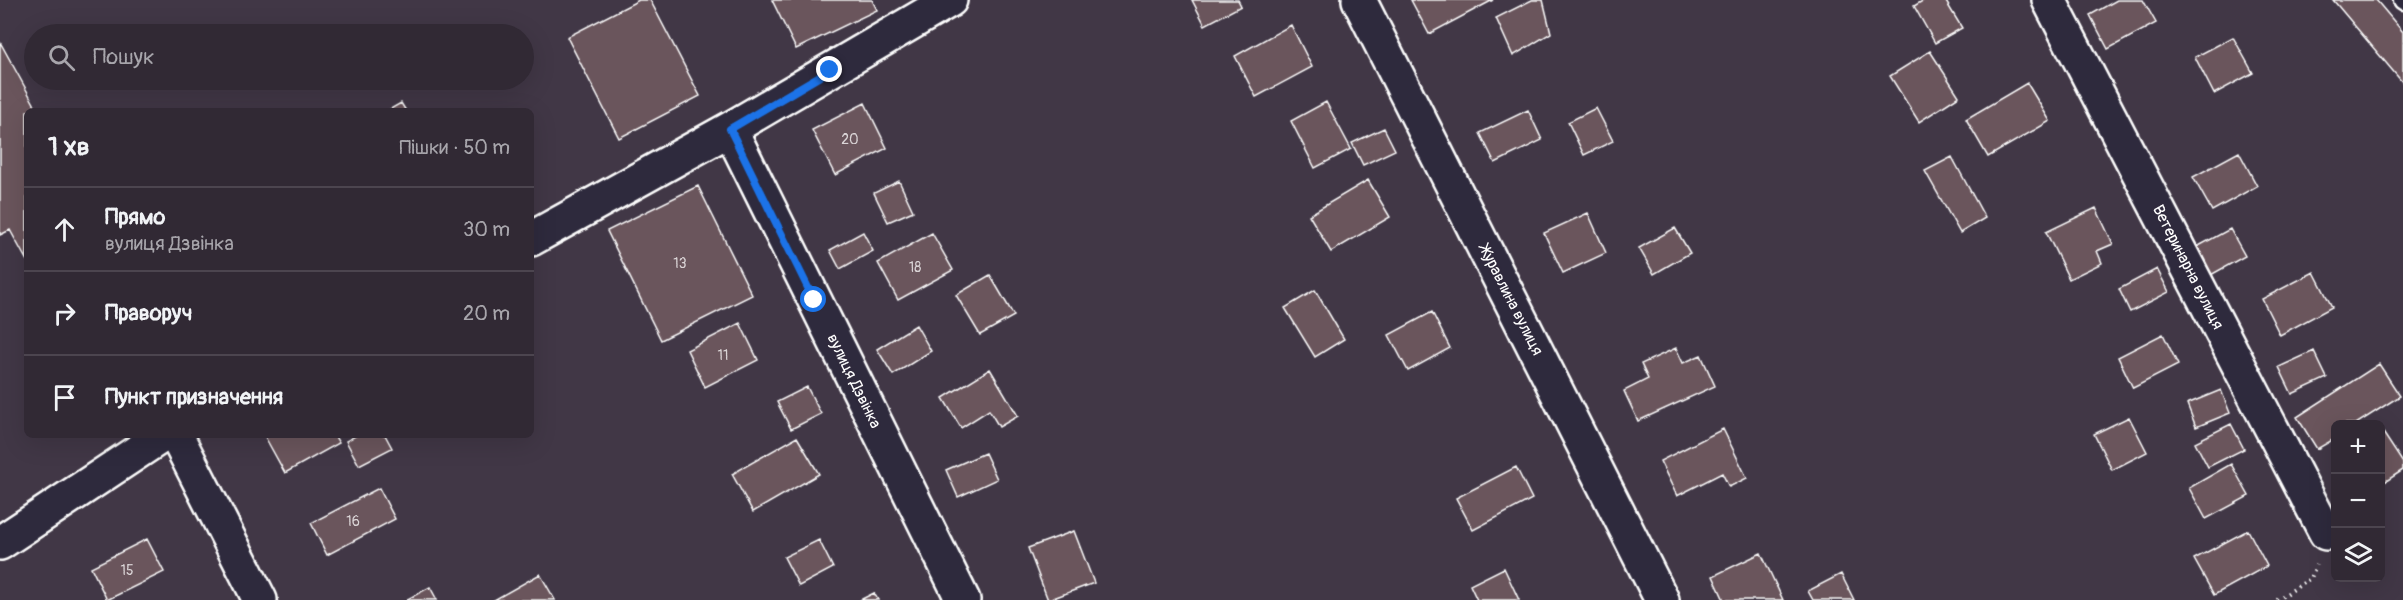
<!DOCTYPE html>
<html lang="uk">
<head>
<meta charset="utf-8">
<style>
	body { margin:0; font-family:Pangolin,sans-serif; background:#3d3540; color:#f1f3f6 }
	.controls { position:absolute; right:18px; bottom:18px; display:grid; overflow:hidden; border-radius:9px; box-shadow:0 6px 24px #0002 }
	.controls button { width:54px; height:54px; display:grid; place-items:center; padding:0; border:0; border-bottom:2px solid #4c454f; background:#312934; color:#f1f3f6; font:30px sans-serif }
	.stop { position:absolute; width:18px; height:18px; margin:-14px; border:4px solid #1a73e8; border-radius:50%; background:#fff }
	.stop.end { background:#1a73e8; border-color:#fff; box-shadow:0 2px 6px #0008 }
	.list { margin:0; padding:0; list-style:none }
	h2 { display:flex; justify-content:space-between; align-items:center; height:78px; margin:0; padding:0 24px; font-size:26px }
	h2 small { font-size:20px; font-weight:400; color:#a8a6ac }
	.list li { display:grid; grid-template-columns:39px 1fr auto; gap:18px; align-items:center; box-sizing:border-box; height:84px; padding:0 24px; border-top:2px solid #4c454f }
	.list b { display:block; font-size:22px; white-space:nowrap }
	.list p { margin:0; font-size:20px; white-space:nowrap; color:#a8a6ac }
	.list em { font-size:20px; font-style:normal; color:#a8a6ac }
	.icon { flex:none; width:33px; height:33px; fill:none; stroke:currentColor; stroke-width:2; stroke-linecap:round; stroke-linejoin:round }
	.map { position:relative; flex:none; width:2403px; height:600px; overflow:hidden }
	.search { position:absolute; background:#312934; box-shadow:0 6px 24px #0002; left:24px; top:24px; width:510px; height:66px; display:flex; align-items:center; gap:15px; box-sizing:border-box; padding:0 21px; border-radius:33px; color:#a8a6ac; font-size:22px }
	.panel { position:absolute; background:#312934; box-shadow:0 6px 24px #0002; left:24px; top:108px; width:510px; height:330px; border-radius:9px }
	.map>svg:first-child { display:block }
	.building { fill:#6b545b; stroke:#fff; stroke-width:1.5 }
	.lines { fill:none; stroke-linecap:round; stroke-linejoin:round }
	.lane-casing { stroke:#fff; stroke-width:21 }
	.street-casing { stroke:#fff; stroke-width:38 }
	.path { stroke:#fff; stroke-width:4; stroke-dasharray:1.5 4.5; stroke-linecap:butt }
	.lane { stroke:#2f2a3d; stroke-width:16 }
	.street { stroke:#2f2a3d; stroke-width:33 }
	.route { stroke:#1a73e8; stroke-width:8 }
	.labels { text-anchor:middle; dominant-baseline:central; stroke-width:4.5; stroke-linejoin:round; paint-order:stroke }
	.number-label { font-size:14px; fill:#dad4d6 }
	.street-label { font-size:16px; fill:#fff; stroke:#2f2a3d }
</style>
</head>
<body>
<div class="map">
<svg width="2403" height="600" viewBox="0 0 2403 600">
	<rect width="100%" height="100%" fill="#413746"/>
	<filter id="ink" filterUnits="userSpaceOnUse"><feTurbulence type="fractalNoise" baseFrequency=".0167" numOctaves="2"/><feDisplacementMap in="SourceGraphic" scale="12" xChannelSelector="R" yChannelSelector="G"/><feConvolveMatrix kernelMatrix="1 2 1 2 8 2 1 2 1" color-interpolation-filters="sRGB"/></filter>
	<g filter="url(#ink)">
		<path class="building" d="M639 0H650L700 96 619 138 567 37Z
			M772 0H872L877 10 796 49Z
			M1192 0H1238L1241 6 1205 25Z
			M1411 0H1493L1429 34Z
			M1532 0H1543L1551 33 1513 56 1496 18Z
			M1924 0H1945L1962 28 1935 43 1914 6Z
			M2117 0H2143L2156 23 2108 49 2090 15Z
			M2333 0H2376L2403 32V83Z
			M1291 25 1312 67 1256 97 1235 56Z
			M2233 37 2253 73 2214 94 2195 57Z
			M0 42 38 111H27V261L10 230 0 235Z
			M1930 51 1959 96 1919 122 1890 76Z
			M2027 83 2050 121 1988 157 1966 119Z
			M1326 102 1351 149 1315 168 1291 121Z
			M401 103 406 111H387Z
			M865 103 887 148 835 175 812 130Z
			M1596 108 1613 141 1584 155 1568 122Z
			M1528 110 1542 140 1495 163 1480 133Z
			M1384 128 1395 150 1363 165 1352 143Z
			M2239 152 2257 186 2212 211 2193 177Z
			M1952 157 1985 218 1960 233 1925 171Z
			M1368 180 1390 217 1331 252 1309 215Z
			M899 181 913 211 888 222 874 193Z
			M698 186 752 295 661 340 607 231Z
			M2096 208 2113 244 2097 251 2102 263 2069 279 2046 232Z
			M1588 213 1606 253 1563 273 1544 233Z
			M1675 228 1690 253 1654 274 1639 248Z
			M2230 229 2245 256 2209 276 2193 249Z
			M863 232 873 251 840 269 830 250Z
			M932 233 953 270 898 300 878 263Z
			M2157 269 2169 292 2130 312 2119 289Z
			M2314 272 2332 307 2280 335 2262 299Z
			M990 275 1014 316 980 335 956 295Z
			M1315 290 1344 339 1315 357 1285 308Z
			M1432 312 1450 348 1408 371 1389 335Z
			M740 323 758 360 705 387 687 350Z
			M916 325 931 351 893 375 877 349Z
			M2163 334 2178 365 2133 388 2118 357Z
			M1676 348 1683 363 1701 355 1715 386 1638 421 1624 391 1648 379 1641 364Z
			M2314 351 2327 378 2292 394 2279 367Z
			M2379 364 2400 396 2356 424H2336V438L2317 449 2297 417Z
			M990 369 1018 416 999 427 989 410 961 428 943 398Z
			M807 387 821 414 791 429 777 402Z
			M2221 390 2230 413 2196 427 2187 404Z
			M2129 417 2147 452 2112 470 2094 434Z
			M2231 424 2244 449 2208 467 2195 442Z
			M2380 428 2403 463V470L2380 485Z
			M1723 429 1747 478 1729 487 1722 473 1677 496 1660 461Z
			M264 435H334L339 443 285 473Z
			M357 435H385L392 448 359 465 346 441Z
			M797 437 819 474 753 512 732 474Z
			M985 453 997 479 958 497 946 470Z
			M2231 464 2249 496 2206 519 2189 488Z
			M1516 467 1532 499 1473 530 1456 498Z
			M379 488 395 519 327 555 311 523Z
			M2248 530 2267 566 2214 595 2194 559Z
			M1074 531 1094 583 1048 600 1028 548Z
			M147 539 164 572 107 600 91 567Z
			M819 540 833 568 799 586 784 557Z
			M1761 553 1783 600H1724L1713 576Z
			M1504 568 1519 600H1477L1470 585Z
			M540 574 555 600H494Z
			M1841 574 1854 600H1813L1808 591Z
			M430 587 437 600H406Z
			M874 593 878 600H860Z"/>
		<g class="lines">
			<g class="lane-casing">
				<path id="lane" d="M2402 0 2403 1"/>
			</g>
			<g class="street-casing">
				<path id="street" d="M1359 0 1662 600
					M2049 0 2326 533
					M730 129 963 600
					M531 239 730 129 950 0
					M176 435 260 600
					M0 543 163 435"/>
			</g>
			<path class="path" d="M2277 600 2311 578 2316 565"/>
			<use href="#lane" class="lane"/>
			<use href="#street" class="street"/>
		</g>
	</g>
	<g class="lines" filter="url(#ink)">
		<path class="route" d="M814 300 730 129 830 70"/>
	</g>
	<g class="labels">
		<g class="number-label">
			<text x="850" y="139">20</text>
			<text x="680" y="263">13</text>
			<text x="915" y="267">18</text>
			<text x="723" y="355">11</text>
			<text x="353" y="521">16</text>
			<text x="127" y="570">15</text>
		</g>
		<g class="street-label">
			<text transform="translate(2188 267) rotate(63)">Ветеринарна вулиця</text>
			<text transform="translate(1511 300) rotate(63)">Журавлина вулиця</text>
			<text transform="translate(854 381) rotate(64)">вулиця Дзвінка</text>
		</g>
	</g>
</svg>
<div class="controls">
<button>+</button>
<button>−</button>
<button><svg class="icon" aria-label="layers" viewBox="0 0 24 24"><path d="M12 4l9 5-9 5-9-5zM3 14l9 5 9-5"/></svg></button>
</div>
<div class="stop" style="left:814px;top:300px"></div>
<div class="stop end" style="left:830px;top:70px"></div>
<div class="search"><svg class="icon" aria-label="search" viewBox="0 0 24 24"><circle cx="10" cy="10" r="6"/><path d="M15 15l6 6"/></svg>Пошук</div>
<section class="panel">
<h2>1 хв<small>Пішки · 50 m</small></h2>
<ul class="list">
<li><svg class="icon" aria-label="ahead" viewBox="0 0 24 24"><path d="M12 20V5M6 11l6-6 6 6"/></svg><div><b>Прямо</b><p>вулиця Дзвінка</p></div><em>30 m</em></li>
<li><svg class="icon" aria-label="right" viewBox="0 0 24 24"><path d="M7 20v-9h11M14 6l5 5-5 5"/></svg><div><b>Праворуч</b></div><em>20 m</em></li>
<li><svg class="icon" aria-label="arrive" viewBox="0 0 24 24"><path d="M6 21V4h12l-3 4 3 4H6"/></svg><div><b>Пункт призначення</b></div></li>
</ul>
</section>
</div>
</body>
</html>
